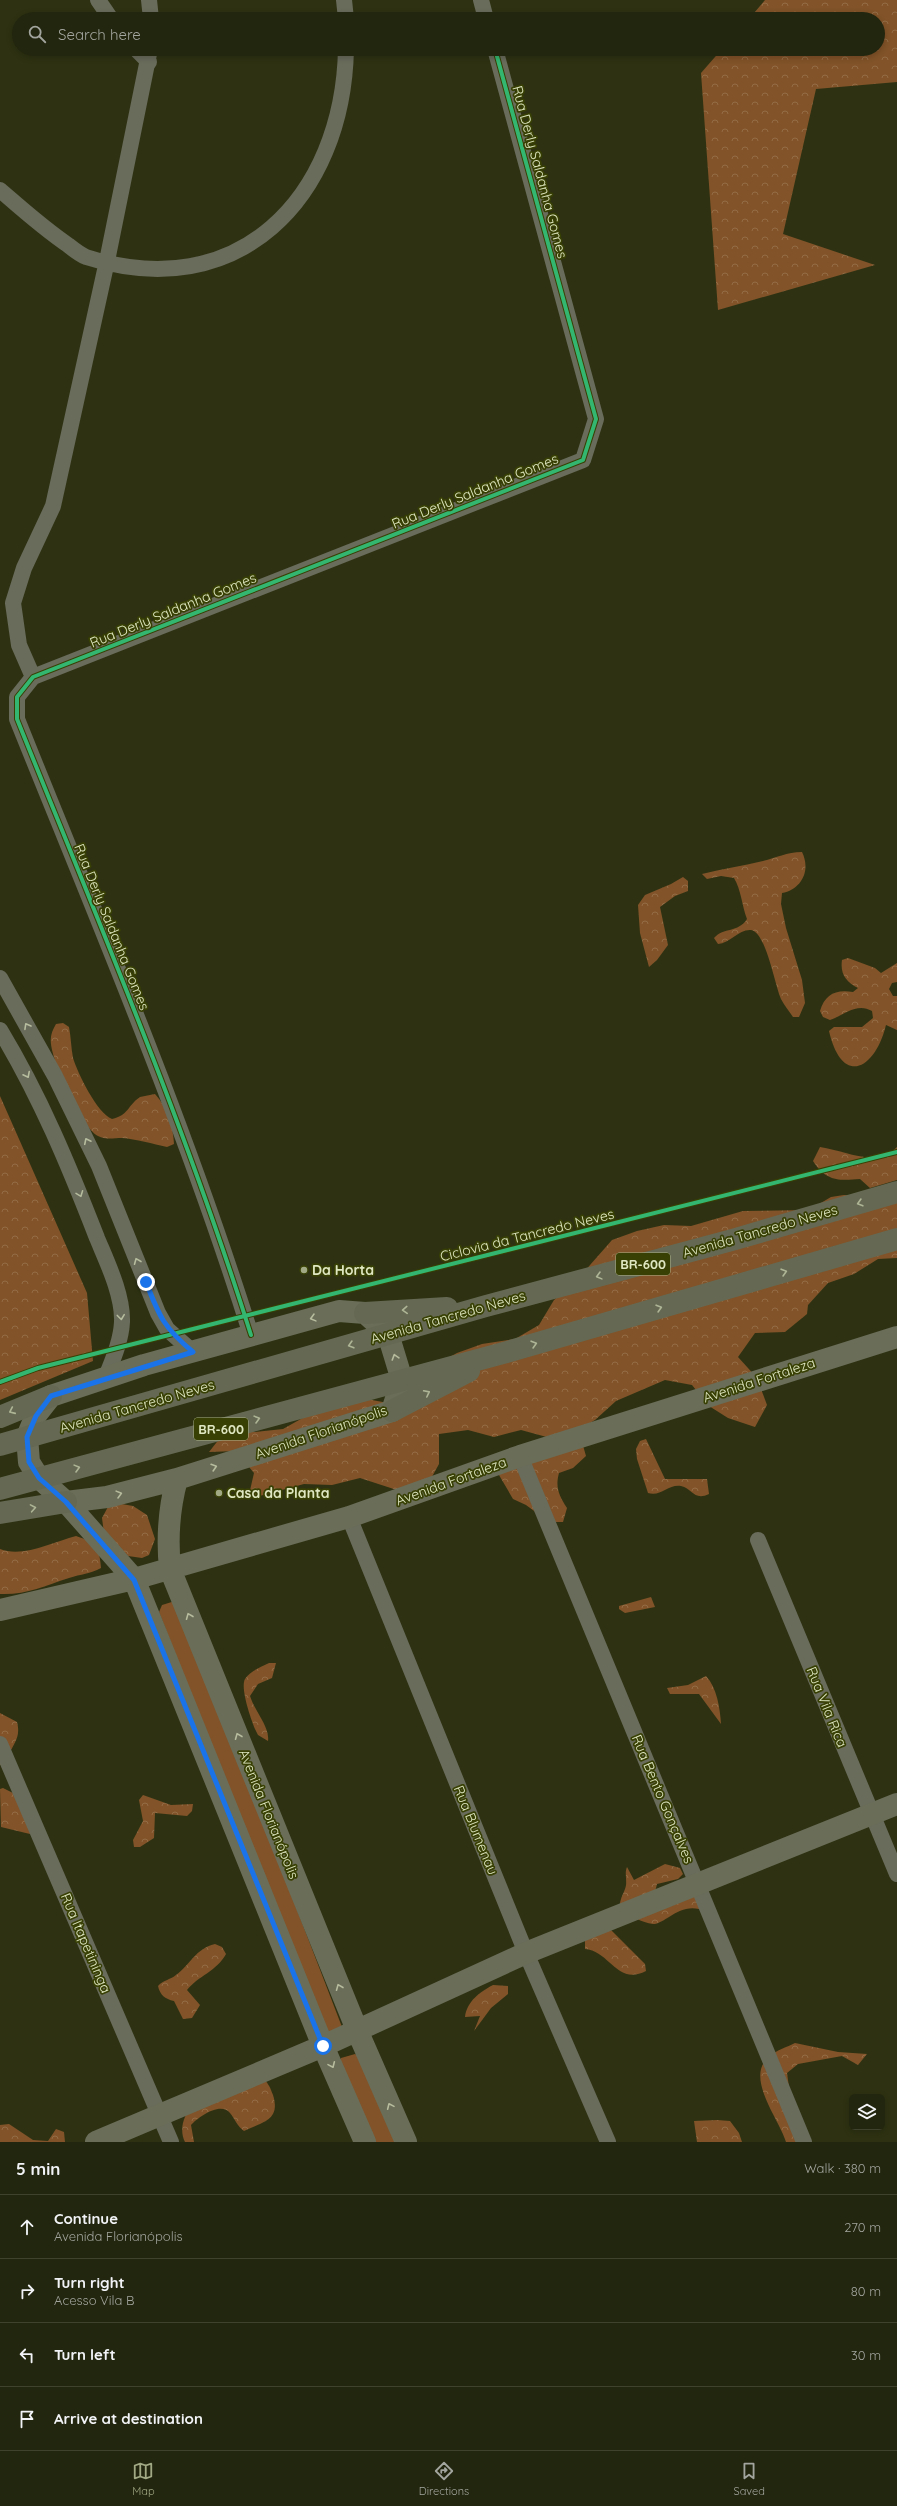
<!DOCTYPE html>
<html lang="en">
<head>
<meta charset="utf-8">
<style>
	body { margin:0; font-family:Quicksand,sans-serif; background:#2e321c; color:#f1f3f6 }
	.controls { position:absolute; right:12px; bottom:12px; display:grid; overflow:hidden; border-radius:6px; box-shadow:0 2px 6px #0003 }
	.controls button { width:36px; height:36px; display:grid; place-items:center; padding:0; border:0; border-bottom:1px solid #3f432e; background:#22260e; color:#f1f3f6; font:20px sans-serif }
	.stop { position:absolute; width:12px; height:12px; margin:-9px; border:3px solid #1a73e8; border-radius:50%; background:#fff }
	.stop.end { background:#1a73e8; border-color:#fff; box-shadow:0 1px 4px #0008 }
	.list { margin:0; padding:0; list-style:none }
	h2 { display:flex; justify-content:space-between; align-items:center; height:52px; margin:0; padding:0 16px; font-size:17px }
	h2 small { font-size:13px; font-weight:400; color:#a2a59e }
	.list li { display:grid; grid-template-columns:26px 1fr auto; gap:12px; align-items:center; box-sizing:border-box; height:64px; padding:0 16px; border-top:1px solid #3f432e }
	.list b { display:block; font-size:15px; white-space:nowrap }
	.list p { margin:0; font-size:13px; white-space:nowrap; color:#a2a59e }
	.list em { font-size:13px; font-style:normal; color:#a2a59e }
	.icon { flex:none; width:22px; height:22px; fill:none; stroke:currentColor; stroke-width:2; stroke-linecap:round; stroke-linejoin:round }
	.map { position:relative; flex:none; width:897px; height:2142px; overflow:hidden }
	.search { position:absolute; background:#22260e; box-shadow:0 2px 6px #0003; left:12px; right:12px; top:12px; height:44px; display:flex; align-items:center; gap:10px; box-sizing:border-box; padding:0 14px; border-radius:22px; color:#a2a59e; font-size:15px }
	.sheet { height:308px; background:#22260e }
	nav { display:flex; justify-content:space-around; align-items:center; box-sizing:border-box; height:56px; border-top:1px solid #3f432e; background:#22260e; font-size:11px; color:#a2a59e }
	nav a { display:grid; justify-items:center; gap:2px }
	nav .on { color:#a1a884 }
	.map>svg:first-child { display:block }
	.grass { fill:#825328 }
	.forest { fill:url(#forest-crowns) }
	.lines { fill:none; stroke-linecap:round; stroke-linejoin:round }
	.street { stroke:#696b5b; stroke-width:16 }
	.secondary { stroke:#6a6d58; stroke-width:22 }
	.primary { stroke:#656953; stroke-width:22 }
	.cycleway-casing { stroke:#394004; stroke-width:6 }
	.cycleway { stroke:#33b770; stroke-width:4 }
	.oneway { stroke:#b6bc9e }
	.oneway2 { stroke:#aeb596 }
	.oneway3 { stroke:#b6bc9d }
	.route { stroke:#1a73e8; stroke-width:5 }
	.poi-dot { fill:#a1a884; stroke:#394004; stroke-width:1.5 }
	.labels { text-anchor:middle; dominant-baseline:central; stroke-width:3.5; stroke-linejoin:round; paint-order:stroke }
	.shield { fill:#394004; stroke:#adb589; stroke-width:1 }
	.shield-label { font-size:13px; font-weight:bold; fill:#dfe7c2 }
	.street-label { font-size:14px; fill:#dfe7c2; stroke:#394004 }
	.poi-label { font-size:14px; font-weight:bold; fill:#dfe7c2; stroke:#394004; text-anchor:start }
</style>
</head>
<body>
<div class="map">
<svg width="897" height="2142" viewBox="0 0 897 2142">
	<defs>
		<pattern id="forest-crowns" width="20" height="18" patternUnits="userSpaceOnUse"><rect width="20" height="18" fill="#825328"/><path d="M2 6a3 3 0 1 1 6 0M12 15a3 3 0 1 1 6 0" fill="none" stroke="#936c46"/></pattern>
	</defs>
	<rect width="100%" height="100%" fill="#2e3212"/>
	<path class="grass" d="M175 1601 180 1605 342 2027 326 2039 159 1612 162 1605Z
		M355 2054 360 2057 396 2142H372L339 2065 341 2058Z"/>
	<path class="forest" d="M765 0H897V82L816 89 783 234 875 265 718 310 701 73 722 49H878V19H749Z
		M802 852C811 870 802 889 782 893L781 904 786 928 802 980 805 1003 799 1017H793C789 1011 784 1005 781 999 775 986 766 932 751 930 739 929 730 943 718 944L714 938C724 927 738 933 747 919 742 906 741 889 734 878L721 876 707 879 702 874C722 869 742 866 763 861 776 858 787 852 802 852Z
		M683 877 688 881V891L675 896 660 907 668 945 657 960 649 967 640 933 638 905 645 895 671 884Z
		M848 958 875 968 881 973 897 963V982L892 983 889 989 893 996H897V1030L886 1025C875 1070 842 1087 829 1031L834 1027H862L873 1018 872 1011C857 1002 844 1015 830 1020L823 1017 820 1011C825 994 836 989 853 992L858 988C846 982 840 974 842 960Z
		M63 1023 69 1027C71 1037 71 1048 73 1058 78 1074 97 1113 112 1119 129 1115 127 1106 140 1097L155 1094C168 1108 173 1125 174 1144L167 1147C153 1144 136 1139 122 1138 113 1138 106 1140 98 1136 81 1127 53 1064 51 1044 50 1036 52 1031 56 1024Z
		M0 1096 87 1293 93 1361 0 1400Z
		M820 1147C847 1151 875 1168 897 1147V1180L870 1188 860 1179C838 1181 826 1181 813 1161Z
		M844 1195 897 1198V1258L878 1259 854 1274 828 1283 808 1305 807 1314 785 1332 755 1333 738 1357 757 1378 767 1405 755 1427 728 1418 709 1406 692 1385 665 1380 616 1401 595 1420 570 1435 582 1442 586 1456 573 1468 559 1473C555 1487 559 1496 567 1508L563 1522H549L526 1505 513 1499 499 1475 503 1463 554 1439 521 1430 494 1437 468 1430 439 1434V1464L428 1484 403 1492 360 1478 332 1485 304 1484 248 1499 254 1473 236 1451 209 1452 227 1429 255 1432 283 1429 308 1415 361 1398 388 1403 431 1367 457 1353 482 1344 515 1339 539 1325 554 1300 576 1281 612 1240 637 1231 664 1225 691 1226 743 1211 809 1210 831 1197Z
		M646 1439 665 1479H707L709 1494C694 1501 693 1489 681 1486 668 1484 661 1497 648 1493L637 1459 636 1449 640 1441Z
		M116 1503 133 1506 147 1515 155 1539 149 1555 142 1558 128 1556 104 1533 102 1518 109 1505Z
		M76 1536C95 1542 100 1549 101 1568 90 1574 81 1574 69 1578 44 1586 26 1595 0 1594V1549C23 1558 53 1542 76 1536Z
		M651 1597 655 1607 625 1613 619 1609V1606Z
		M269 1663H276L272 1678 258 1684 250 1696C255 1712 270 1727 268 1741L258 1735 255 1729C251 1719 240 1688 245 1679 250 1671 261 1667 269 1663Z
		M706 1676C717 1688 720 1708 721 1724L699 1694H670L667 1688 688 1685Z
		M0 1713 17 1722C21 1737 14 1743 8 1756L9 1764 0 1765Z
		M3 1788 17 1795 35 1830 30 1834 1 1827 0 1789Z
		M143 1795 171 1805 193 1804 192 1811 187 1816 155 1813 154 1838 140 1847H134L133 1840 143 1821 139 1800Z
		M665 1864 680 1868 683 1874 678 1879 657 1884 655 1892 699 1897V1909C678 1904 665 1924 653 1924 642 1923 630 1915 620 1910 619 1901 622 1897 625 1889 628 1882 624 1874 627 1867L634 1880Z
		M611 1930 645 1964 646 1971C617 1986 610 1951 585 1949V1935Z
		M215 1944 222 1947 226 1954C217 1971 198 1976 187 1990L200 2005 192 2018 183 2019 174 2001C165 1999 160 1995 158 1986 163 1980 170 1980 176 1975 191 1964 195 1949 215 1944Z
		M493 1985 508 1986V1994L491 2008 474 2031 480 2016 465 2017C467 2001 480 1992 493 1985Z
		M795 2043 838 2052 867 2054 858 2065 842 2056 798 2064 787 2073 789 2087 810 2142H786C780 2120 743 2076 770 2056 777 2050 787 2047 795 2043Z
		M261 2077C268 2082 270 2087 273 2095 281 2121 262 2122 244 2131 237 2126 235 2119 230 2113 221 2101 198 2117 191 2125L194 2142H185C179 2131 183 2113 194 2106 211 2095 242 2085 261 2077Z
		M717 2120 730 2121 739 2133 742 2142H697L694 2121Z
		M9 2124 33 2140 48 2141 56 2129 64 2132 65 2142H0V2125Z"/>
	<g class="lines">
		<path class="street" d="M98 0 111 19
			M149 0 151 19
			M344 0 346 19
			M481 0 486 19
			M136 49 149 62
			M0 190C22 209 43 228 68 245 73 249 79 254 86 257 238 306 343 198 346 49
			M33 677 19 645 13 603 24 568 53 506 107 261 150 49
			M0 978 55 1076 99 1166 158 1313 167 1329 193 1352
			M0 1030C40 1096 69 1166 97 1238 107 1262 123 1295 122 1322 121 1341 113 1359 106 1377
			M251 1335C185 1125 99 923 17 719V697L33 677 583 460 596 419 495 49
			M520 1456 804 2142
			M349 1517 526 1953 608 2142
			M758 1540 897 1874
			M0 1744 171 2142"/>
		<path class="secondary" d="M177 1479C169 1508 167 1539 170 1569L357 2030 406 2142
			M66 1502 107 1497 177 1479 392 1411 402 1380 388 1334 365 1313 339 1311 144 1365 51 1396 36 1415 27 1437 29 1462 39 1478 66 1502 134 1579 323 2046 365 2142
			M0 1610 134 1579 349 1517 520 1456 897 1337
			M96 2142 323 2046 526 1953 897 1804"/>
		<path class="primary" d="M365 1313 447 1308
			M392 1411 469 1371
			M0 1417 51 1396
			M0 1445 486 1306 732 1240 897 1192
			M0 1489 507 1352 897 1239
			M0 1513 66 1502"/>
		<g class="cycleway-casing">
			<path id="cycleway" d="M251 1335C185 1125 99 923 17 719V697L33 677 583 460 596 419 495 49
				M0 1382 38 1368 897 1152"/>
		</g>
		<use href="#cycleway" class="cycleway"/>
	</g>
	<defs><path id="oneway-chevron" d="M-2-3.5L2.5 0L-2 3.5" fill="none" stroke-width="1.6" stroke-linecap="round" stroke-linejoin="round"/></defs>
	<g class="oneway">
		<use href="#oneway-chevron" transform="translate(27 1026) rotate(-119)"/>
		<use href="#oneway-chevron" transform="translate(27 1075) rotate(63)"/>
		<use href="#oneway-chevron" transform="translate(87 1141) rotate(-116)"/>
		<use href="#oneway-chevron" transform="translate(80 1194) rotate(69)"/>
		<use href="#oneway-chevron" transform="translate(137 1261) rotate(-112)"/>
		<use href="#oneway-chevron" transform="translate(121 1317) rotate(83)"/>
	</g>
	<g class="oneway2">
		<use href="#oneway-chevron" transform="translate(860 1203) rotate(164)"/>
		<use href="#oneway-chevron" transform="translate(784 1272) rotate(-16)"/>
		<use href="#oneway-chevron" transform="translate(599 1276) rotate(165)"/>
		<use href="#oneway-chevron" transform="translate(659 1308) rotate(-16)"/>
		<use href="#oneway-chevron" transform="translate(405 1310) rotate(177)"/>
		<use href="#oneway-chevron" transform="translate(534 1344) rotate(-16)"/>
		<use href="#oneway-chevron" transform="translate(351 1345) rotate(164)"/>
		<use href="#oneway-chevron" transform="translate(427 1393) rotate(-27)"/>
		<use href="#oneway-chevron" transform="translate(12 1411) rotate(156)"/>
		<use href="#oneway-chevron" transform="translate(257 1419) rotate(-15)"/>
		<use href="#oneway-chevron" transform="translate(77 1468) rotate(-15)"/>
		<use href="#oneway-chevron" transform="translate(33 1508) rotate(-10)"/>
	</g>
	<g class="oneway3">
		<use href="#oneway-chevron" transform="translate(313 1318) rotate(165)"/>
		<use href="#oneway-chevron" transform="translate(395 1357) rotate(-107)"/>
		<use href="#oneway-chevron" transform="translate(214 1467) rotate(-17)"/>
		<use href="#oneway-chevron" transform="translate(119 1494) rotate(-15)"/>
		<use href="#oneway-chevron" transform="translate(189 1616) rotate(-112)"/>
		<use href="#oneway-chevron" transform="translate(238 1736) rotate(-112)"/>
		<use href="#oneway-chevron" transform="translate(339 1987) rotate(-112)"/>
		<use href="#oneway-chevron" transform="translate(332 2065) rotate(66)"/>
		<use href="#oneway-chevron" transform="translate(390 2106) rotate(-114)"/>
	</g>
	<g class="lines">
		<path class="route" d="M146 1282C159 1316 164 1328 193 1352L51 1396 36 1416 27 1437 29 1462 39 1478 66 1502 134 1580 323 2046"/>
	</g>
	<g class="poi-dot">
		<circle cx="304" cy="1270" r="4"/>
		<circle cx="219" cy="1493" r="4"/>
	</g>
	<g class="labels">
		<g class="shield">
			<rect x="616" y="1253" width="54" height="22" rx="3"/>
			<rect x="194" y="1418" width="54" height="22" rx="3"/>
		</g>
		<g class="shield-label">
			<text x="643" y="1264">BR-600</text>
			<text x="221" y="1429">BR-600</text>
		</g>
		<g class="street-label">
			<text transform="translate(540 172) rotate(75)">Rua Derly Saldanha Gomes</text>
			<text transform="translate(475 491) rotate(-22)">Rua Derly Saldanha Gomes</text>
			<text transform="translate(173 610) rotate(-22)">Rua Derly Saldanha Gomes</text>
			<text transform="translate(112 927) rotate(68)">Rua Derly Saldanha Gomes</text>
			<text transform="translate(760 1231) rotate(-16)">Avenida Tancredo Neves</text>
			<text transform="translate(527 1235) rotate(-14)">Ciclovia da Tancredo Neves</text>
			<text transform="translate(448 1317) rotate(-16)">Avenida Tancredo Neves</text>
			<text transform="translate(759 1380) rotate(-18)">Avenida Fortaleza</text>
			<text transform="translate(137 1406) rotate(-16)">Avenida Tancredo Neves</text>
			<text transform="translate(321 1432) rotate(-19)">Avenida Florianópolis</text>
			<text transform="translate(451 1481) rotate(-20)">Avenida Fortaleza</text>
			<text transform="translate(827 1707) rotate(68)">Rua Vila Rica</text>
			<text transform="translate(663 1799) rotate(67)">Rua Bento Gonçalves</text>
			<text transform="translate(269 1814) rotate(68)">Avenida Florianópolis</text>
			<text transform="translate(476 1830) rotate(68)">Rua Blumenau</text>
			<text transform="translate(86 1943) rotate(67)">Rua Itapetininga</text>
		</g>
		<g class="poi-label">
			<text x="312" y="1270">Da Horta</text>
			<text x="227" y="1493">Casa da Planta</text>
		</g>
	</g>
</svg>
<div class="controls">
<button><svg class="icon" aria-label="layers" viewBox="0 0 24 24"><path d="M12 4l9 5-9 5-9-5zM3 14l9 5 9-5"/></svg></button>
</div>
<div class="stop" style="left:323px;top:2046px"></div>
<div class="stop end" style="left:146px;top:1282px"></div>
<div class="search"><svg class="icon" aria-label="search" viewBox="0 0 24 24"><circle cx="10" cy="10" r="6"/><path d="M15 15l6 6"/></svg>Search here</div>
</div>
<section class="sheet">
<h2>5 min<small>Walk · 380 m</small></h2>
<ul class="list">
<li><svg class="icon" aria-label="ahead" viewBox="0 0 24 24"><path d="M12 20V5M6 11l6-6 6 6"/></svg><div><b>Continue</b><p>Avenida Florianópolis</p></div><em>270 m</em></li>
<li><svg class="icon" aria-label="right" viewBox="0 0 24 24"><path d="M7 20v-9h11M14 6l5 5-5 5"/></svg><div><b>Turn right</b><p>Acesso Vila B</p></div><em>80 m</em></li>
<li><svg class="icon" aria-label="left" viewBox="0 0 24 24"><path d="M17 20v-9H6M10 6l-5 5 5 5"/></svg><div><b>Turn left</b></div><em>30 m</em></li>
<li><svg class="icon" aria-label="arrive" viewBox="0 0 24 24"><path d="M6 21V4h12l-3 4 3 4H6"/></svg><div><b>Arrive at destination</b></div></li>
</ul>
</section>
<nav>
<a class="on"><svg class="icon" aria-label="map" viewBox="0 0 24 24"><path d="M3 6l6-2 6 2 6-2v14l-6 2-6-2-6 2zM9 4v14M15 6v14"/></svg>Map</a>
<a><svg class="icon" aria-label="directions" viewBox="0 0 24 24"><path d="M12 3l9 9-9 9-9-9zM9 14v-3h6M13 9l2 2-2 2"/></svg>Directions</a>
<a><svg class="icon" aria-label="saved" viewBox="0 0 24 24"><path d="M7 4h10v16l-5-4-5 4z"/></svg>Saved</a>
</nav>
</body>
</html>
